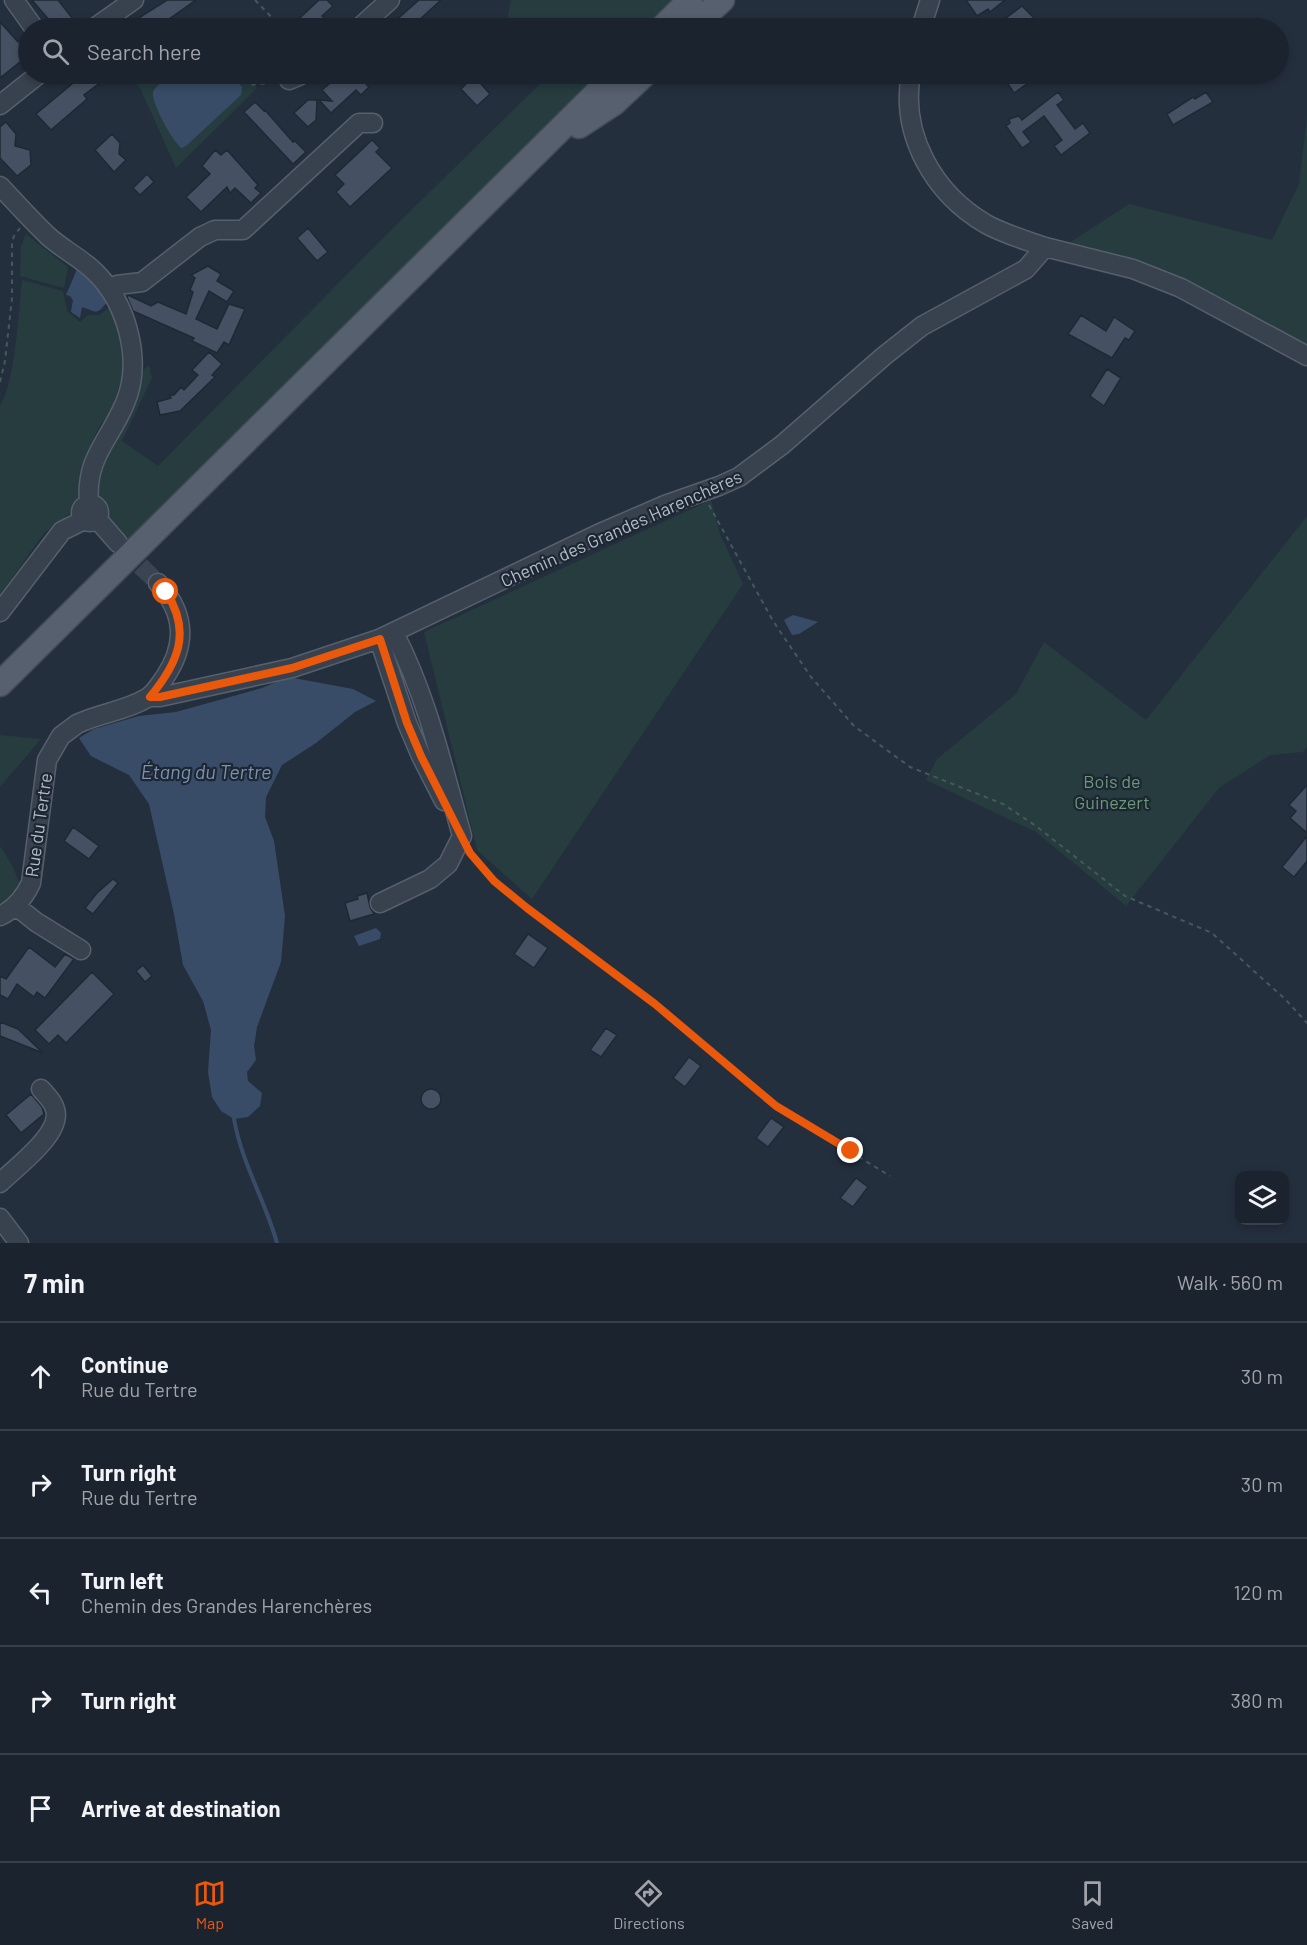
<!DOCTYPE html>
<html lang="en">
<head>
<meta charset="utf-8">
<style>
	body { margin:0; font-family:Barlow,sans-serif; background:#242b36; color:#f1f3f6 }
	.controls { position:absolute; right:18px; bottom:18px; display:grid; overflow:hidden; border-radius:12px; box-shadow:0 3px 9px #0003 }
	.controls button { width:54px; height:54px; display:grid; place-items:center; padding:0; border:0; border-bottom:2px solid #39404a; background:#1b232e; color:#f1f3f6; font:30px sans-serif }
	.stop { position:absolute; width:18px; height:18px; margin:-14px; border:4px solid #ea580c; border-radius:50%; background:#fff }
	.stop.end { background:#ea580c; border-color:#fff; box-shadow:0 2px 6px #0008 }
	.list { margin:0; padding:0; list-style:none }
	h2 { display:flex; justify-content:space-between; align-items:center; height:78px; margin:0; padding:0 24px; font-size:26px }
	h2 small { font-size:20px; font-weight:400; color:#a0a4aa }
	.list li { display:grid; grid-template-columns:39px 1fr auto; gap:18px; align-items:center; box-sizing:border-box; height:108px; padding:0 24px; border-top:2px solid #39404a }
	.list b { display:block; font-size:22px; white-space:nowrap }
	.list p { margin:0; font-size:20px; white-space:nowrap; color:#a0a4aa }
	.list em { font-size:20px; font-style:normal; color:#a0a4aa }
	.icon { flex:none; width:33px; height:33px; fill:none; stroke:currentColor; stroke-width:2; stroke-linecap:round; stroke-linejoin:round }
	.map { position:relative; flex:none; width:1307px; height:1243px; overflow:hidden }
	.search { position:absolute; background:#1b232e; box-shadow:0 3px 9px #0003; left:18px; right:18px; top:18px; height:66px; display:flex; align-items:center; gap:15px; box-sizing:border-box; padding:0 21px; border-radius:33px; color:#a0a4aa; font-size:22px }
	.sheet { height:618px; background:#1b232e }
	nav { display:flex; justify-content:space-around; align-items:center; box-sizing:border-box; height:84px; border-top:2px solid #39404a; background:#1b232e; font-size:16px; color:#a0a4aa }
	nav a { display:grid; justify-items:center; gap:3px }
	nav .on { color:#ea580c }
	.map>svg:first-child { display:block }
	.green { fill:#263c3f }
	.water { fill:#394c67 }
	.lines { fill:none; stroke-linecap:round; stroke-linejoin:round }
	.stream { stroke:#394c67; stroke-width:4 }
	.building { fill:#455162; stroke:#1f2835; stroke-width:1.5 }
	.minor-tunnel { stroke:#3a4453; stroke-width:18; stroke-dasharray:18 9; stroke-linecap:butt }
	.minor-casing { stroke:#565f6c; stroke-width:21 }
	.major-casing { stroke:#414a57; stroke-width:27 }
	.path { stroke:#44595c; stroke-width:2; stroke-dasharray:4.5 4.5; stroke-linecap:butt }
	.minor { stroke:#38414e; stroke-width:18 }
	.major { stroke:#56606e; stroke-width:24 }
	.route { stroke:#ea580c; stroke-width:8 }
	.labels { text-anchor:middle; dominant-baseline:central; stroke-width:4.5; stroke-linejoin:round; paint-order:stroke }
	.street-label { font-size:18px; fill:#b4bcc9; stroke:#1d2633 }
	.park-label { font-size:18px; fill:#6b9a76; stroke:#1d2633 }
	.water-label { font-size:20px; font-style:italic; fill:#7c92b1; stroke:#1d2633 }
</style>
</head>
<body>
<div class="map">
<svg width="1307" height="1243" viewBox="0 0 1307 1243">
	<rect width="100%" height="100%" fill="#242f3e"/>
	<path class="green" d="M511 0H684L655 28H517L508 16Z
		M159 74H244L257 88 176 168 141 90 134 80 140 76 151 79Z
		M550 74H608L128 544 106 520 98 503 94 472 138 375 149 365 152 378 122 441 158 466 383 238Z
		M1307 117V348L1184 281 1069 243 1129 204 1272 240 1299 184Z
		M26 234 68 267 64 288 20 276 21 246Z
		M22 280 63 291 67 311 80 322 88 315H99L109 308 123 334 125 366 111 413 100 425 86 455 75 510 44 533 0 595V405C15 385 19 308 22 280Z
		M711 500 720 534 743 584 532 899 477 850 424 632Z
		M1307 516V747L1303 752 1270 755 1219 788 1126 906 1036 832 926 780 937 759 1016 694 1044 642 1146 720Z
		M0 735 41 739 0 787Z
		M0 846 13 867 21 887 0 911Z"/>
	<path class="water" d="M176 74H230L242 87 241 95 186 146 182 148C173 143 151 102 153 92 156 84 170 78 176 74Z
		M78 267 97 281 109 300C96 315 99 313 82 307L80 318 71 312 73 300 70 296 66 295Z
		M793 615 818 622 799 634 792 635 784 620Z
		M288 677 353 689 376 701 355 712 316 743 282 765 266 797 265 817 274 841 285 916 281 962 257 1027 254 1046 256 1060 247 1072 248 1081 262 1093 260 1106 248 1117 234 1119 221 1111 212 1097 208 1072 211 1030 203 1001 183 965 174 914 149 804 129 775 91 756 79 738 94 729 139 716 176 712 262 688Z
		M376 928 381 933 380 939 359 946 354 936Z"/>
	<g class="lines">
		<path class="stream" d="M234 1119C242 1164 265 1200 277 1243"/>
	</g>
	<path class="building" d="M32 0H58L73 19 62 28H56Z
		M167 0H196L162 24 166 28H123Z
		M319 0H327L333 6 322 16 327 21 319 28H289Z
		M419 0H441L417 22 423 28H398L393 23Z
		M966 0H1005L990 12 988 9 977 16Z
		M1022 6 1037 21 1036 22 1040 28H1013L1006 18Z
		M0 22 18 42 22 39 28 47V53L25 58 0 78Z
		M84 74H112L84 95 87 99 51 130 36 114Z
		M330 74H356L369 87 361 95 356 90 331 113 319 100 332 101 322 90 335 79Z
		M1021 74H1025L1031 81 1014 93 1008 84Z
		M474 76 490 94 477 106 461 89Z
		M1058 92 1064 100 1057 105 1075 129 1083 123 1090 133 1061 155 1054 146 1062 140 1044 116 1023 132 1031 142 1022 148 1006 126 1010 123 1009 119 1019 116 1022 120Z
		M1206 92 1213 102 1173 125 1167 114 1193 97 1195 99Z
		M308 100H317L316 120 308 127 294 113Z
		M255 102 264 111 265 110 293 142 295 141 306 152 293 164 244 112Z
		M6 122 16 134 15 146 30 150 31 165 17 176 0 158V127Z
		M112 134 120 143 119 154 126 160 114 172 95 150Z
		M372 140 380 148 376 152 392 168 350 207 336 192 344 184 335 175Z
		M215 150 221 155 227 150 258 185 255 188 261 193 251 203 235 188 230 193 227 187 201 212 186 197 210 174 202 166Z
		M147 174 154 182 140 195 133 188Z
		M308 228 328 252 317 261 297 238Z
		M208 266 221 274 217 281 234 291 227 302 209 291 196 319 217 329 229 304 245 309 229 345 224 342 217 353 192 341 194 338 133 311 127 297 128 295 151 306 158 302 186 314 193 292 190 290 195 278 191 275Z
		M1081 315 1106 331 1114 317 1135 331 1129 340 1125 338 1112 358 1068 334Z
		M209 352 222 364 212 375 215 377 180 411 160 415 157 402 171 398 170 395H174L181 387 184 390 198 375 192 370Z
		M1107 369 1121 378 1104 406 1090 396Z
		M1307 785V833L1290 818 1296 811 1289 805Z
		M73 827 99 846 89 859 64 841Z
		M1307 836V861L1294 877 1282 867Z
		M113 879 118 883 93 914 85 908 97 893Z
		M367 893 370 907 374 914 350 921 345 903 358 899 357 896Z
		M528 934 548 948 534 968 514 954Z
		M29 947 55 967 65 954 74 959 45 998 37 992 34 997 17 984 8 999 0 995V976L6 979Z
		M143 965 152 976 145 982 136 971Z
		M92 972 114 994 66 1043 58 1035 49 1044 35 1030Z
		M0 1022 18 1029 43 1053 0 1036Z
		M606 1028 617 1035 601 1057 590 1050Z
		M689 1057 701 1066 685 1087 673 1078Z
		M421 1099a10 10 0 1 1 20 0a10 10 0 1 1-20 0Z
		M31 1094 42 1107 44 1114 21 1133 6 1115Z
		M771 1118 784 1127 768 1147 756 1138Z
		M856 1178 868 1187 853 1207 840 1198Z"/>
	<g class="lines">
		<path class="minor-tunnel" d="M121 547 158 583"/>
		<g class="minor-casing">
			<path id="minor" d="M14 0 34 28
				M94 28 134 0
				M359 28 390 0
				M921 28 930 0
				M289 80 303 74
				M0 105 39 74
				M0 186C16 203 31 220 48 236 62 249 81 258 95 272 127 303 143 361 125 403 109 442 85 457 89 504
				M1045 247 1133 269 1181 288 1307 356
				M110 289 117 285 142 282 200 237 215 230H243L359 123H373
				M81 513a9 9 0 1 1 18 0a9 9 0 1 1-18 0Z
				M97 519 118 543
				M0 612 62 531 84 520
				M379 639 407 723 421 756 444 801
				M150 697H160L292 668 379 639 598 534 665 505 719 486 739 477 782 445 884 356 922 326 1026 269 1045 247C1025 240 1004 234 986 224 933 193 900 134 911 74
				M380 903 430 879 448 864 462 836C443 768 427 696 394 633
				M16 906 36 922 81 950
				M0 916C15 909 24 898 31 883L47 760 61 736 77 724C99 713 126 711 147 698 155 693 160 684 165 677 187 644 185 613 158 583
				M0 1183C16 1167 63 1133 55 1109 53 1101 46 1095 41 1089
				M0 1218 19 1243"/>
		</g>
		<g class="major-casing">
			<path id="major" d="M662 28 690 0
				M692 28 722 0
				M579 126 614 103 645 74
				M0 684 616 74"/>
		</g>
		<path class="path" d="M255 0 282 28
			M134 74C144 88 155 81 167 74
			M238 74 249 85 274 83
			M0 382 5 361 12 298V242L14 236 20 228
			M709 505 773 621 811 677 854 726 910 767 1003 804 1036 826 1125 896 1212 933 1286 1000 1307 1023
			M470 853 494 881 503 889 655 1003 776 1106 890 1176"/>
		<use href="#minor" class="minor"/>
		<use href="#major" class="major"/>
	</g>
	<g class="lines">
		<path class="route" d="M166 592C192 632 178 663 150 697H160L292 668 380 639 407 723 421 756 470 853 494 881 527 908 655 1004 776 1106 851 1151"/>
	</g>
	<g class="labels">
		<g class="street-label">
			<text transform="translate(621 528) rotate(-24)">Chemin des Grandes Harenchères</text>
			<text transform="translate(38 825) rotate(-82)">Rue du Tertre</text>
		</g>
		<g class="park-label">
			<text x="1112" y="781">Bois de<tspan x="1112" dy="21">Guinezert</tspan></text>
		</g>
		<g class="water-label">
			<text x="206" y="771">Étang du Tertre</text>
		</g>
	</g>
</svg>
<div class="controls">
<button><svg class="icon" aria-label="layers" viewBox="0 0 24 24"><path d="M12 4l9 5-9 5-9-5zM3 14l9 5 9-5"/></svg></button>
</div>
<div class="stop" style="left:166px;top:592px"></div>
<div class="stop end" style="left:851px;top:1151px"></div>
<div class="search"><svg class="icon" aria-label="search" viewBox="0 0 24 24"><circle cx="10" cy="10" r="6"/><path d="M15 15l6 6"/></svg>Search here</div>
</div>
<section class="sheet">
<h2>7 min<small>Walk · 560 m</small></h2>
<ul class="list">
<li><svg class="icon" aria-label="ahead" viewBox="0 0 24 24"><path d="M12 20V5M6 11l6-6 6 6"/></svg><div><b>Continue</b><p>Rue du Tertre</p></div><em>30 m</em></li>
<li><svg class="icon" aria-label="right" viewBox="0 0 24 24"><path d="M7 20v-9h11M14 6l5 5-5 5"/></svg><div><b>Turn right</b><p>Rue du Tertre</p></div><em>30 m</em></li>
<li><svg class="icon" aria-label="left" viewBox="0 0 24 24"><path d="M17 20v-9H6M10 6l-5 5 5 5"/></svg><div><b>Turn left</b><p>Chemin des Grandes Harenchères</p></div><em>120 m</em></li>
<li><svg class="icon" aria-label="right" viewBox="0 0 24 24"><path d="M7 20v-9h11M14 6l5 5-5 5"/></svg><div><b>Turn right</b></div><em>380 m</em></li>
<li><svg class="icon" aria-label="arrive" viewBox="0 0 24 24"><path d="M6 21V4h12l-3 4 3 4H6"/></svg><div><b>Arrive at destination</b></div></li>
</ul>
</section>
<nav>
<a class="on"><svg class="icon" aria-label="map" viewBox="0 0 24 24"><path d="M3 6l6-2 6 2 6-2v14l-6 2-6-2-6 2zM9 4v14M15 6v14"/></svg>Map</a>
<a><svg class="icon" aria-label="directions" viewBox="0 0 24 24"><path d="M12 3l9 9-9 9-9-9zM9 14v-3h6M13 9l2 2-2 2"/></svg>Directions</a>
<a><svg class="icon" aria-label="saved" viewBox="0 0 24 24"><path d="M7 4h10v16l-5-4-5 4z"/></svg>Saved</a>
</nav>
</body>
</html>
